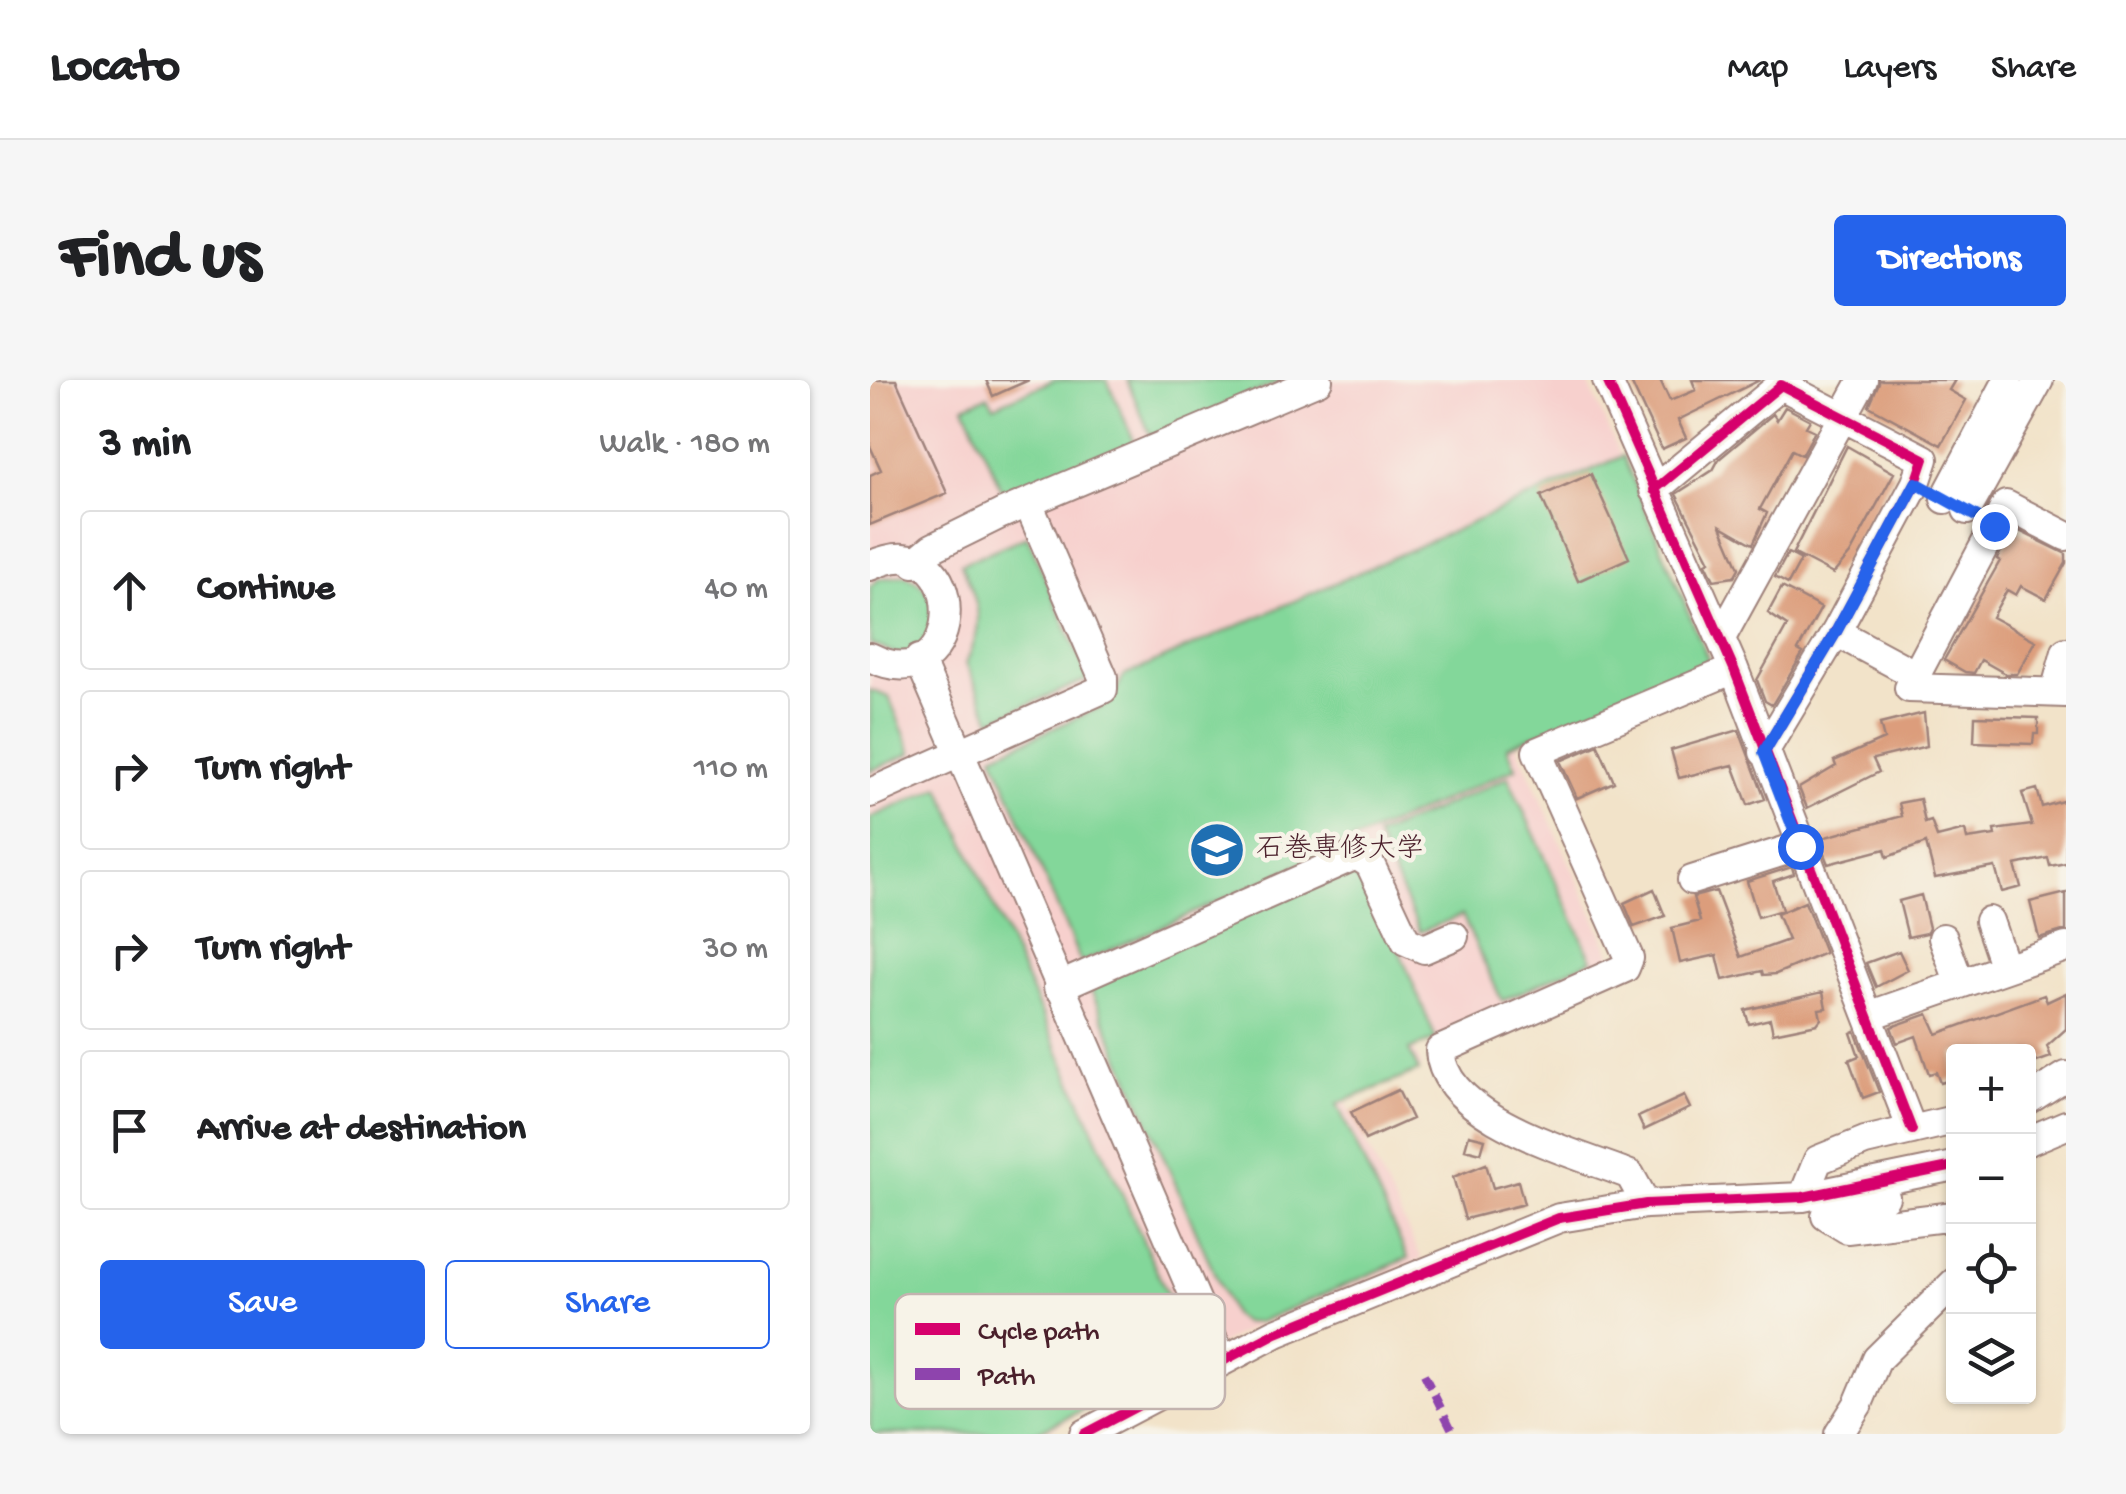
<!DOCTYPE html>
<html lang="en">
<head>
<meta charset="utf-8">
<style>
	body { margin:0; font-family:"Gochi Hand","Klee One",sans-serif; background:#f6f6f6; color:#202124 }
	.controls { position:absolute; right:30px; bottom:30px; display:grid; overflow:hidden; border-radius:10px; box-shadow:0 2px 8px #0004 }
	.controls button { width:90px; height:90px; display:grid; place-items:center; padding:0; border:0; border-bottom:2px solid #e0e0e0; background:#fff; color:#202124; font:50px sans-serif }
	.stop { position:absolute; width:30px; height:30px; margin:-22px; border:8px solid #2563eb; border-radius:50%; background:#fff }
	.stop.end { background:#2563eb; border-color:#fff; box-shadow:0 2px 10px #0008 }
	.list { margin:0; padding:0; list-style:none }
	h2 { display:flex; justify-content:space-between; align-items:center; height:130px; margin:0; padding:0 40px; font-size:42px }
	h2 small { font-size:32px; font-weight:400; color:#757577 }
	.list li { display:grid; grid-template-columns:65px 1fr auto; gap:30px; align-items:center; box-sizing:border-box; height:160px; margin:0 20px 20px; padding:0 20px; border:2px solid #e0e0e0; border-radius:10px }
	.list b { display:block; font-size:38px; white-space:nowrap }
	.list em { font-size:32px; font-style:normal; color:#757577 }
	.actions { display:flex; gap:20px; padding:30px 40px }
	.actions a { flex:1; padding:22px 0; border:2px solid #2563eb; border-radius:10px; text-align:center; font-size:35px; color:#2563eb }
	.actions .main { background:#2563eb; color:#fff }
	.icon { flex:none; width:55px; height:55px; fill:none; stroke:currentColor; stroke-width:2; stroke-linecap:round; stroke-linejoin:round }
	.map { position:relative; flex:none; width:1196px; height:1054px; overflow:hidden; border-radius:10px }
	header { display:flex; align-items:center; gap:60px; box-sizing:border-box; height:140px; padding:0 50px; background:#fff; border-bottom:2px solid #e0e0e0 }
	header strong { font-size:48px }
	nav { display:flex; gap:55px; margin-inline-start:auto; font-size:35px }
	.intro { display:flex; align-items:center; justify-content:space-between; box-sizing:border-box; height:240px; padding:0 60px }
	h1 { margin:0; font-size:70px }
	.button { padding:25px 45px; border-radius:10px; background:#2563eb; color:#fff; font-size:35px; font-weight:700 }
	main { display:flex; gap:60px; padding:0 60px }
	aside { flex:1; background:#fff; border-radius:10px; box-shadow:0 2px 8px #0004 }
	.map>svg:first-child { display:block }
	.built { fill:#f7d0cd }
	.green { fill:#83d79a; stroke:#667b62; stroke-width:2.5 }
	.building { fill:#dc9d7b }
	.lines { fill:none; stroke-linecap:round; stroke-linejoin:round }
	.minor-casing { stroke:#9e817a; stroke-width:32 }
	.minor { stroke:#fff; stroke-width:28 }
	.quiet { stroke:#8e44ad; stroke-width:8; stroke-dasharray:15 8; stroke-linecap:butt }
	.cycleway-casing { stroke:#f7f3e8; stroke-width:16 }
	.cycleway { stroke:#d6006c; stroke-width:10 }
	.route { stroke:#2563eb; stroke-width:12 }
	.labels { text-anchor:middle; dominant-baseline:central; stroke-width:9; stroke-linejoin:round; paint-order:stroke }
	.poi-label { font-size:28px; fill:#4a1f2b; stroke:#f7f3e8; text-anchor:start }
	.key { fill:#f7f3e8; stroke:#c3b3af; stroke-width:2.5 }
	.key-label { font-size:28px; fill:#4a1f2b }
</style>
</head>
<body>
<header>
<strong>Locato</strong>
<nav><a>Map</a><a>Layers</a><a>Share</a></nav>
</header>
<div class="intro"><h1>Find us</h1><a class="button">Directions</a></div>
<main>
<aside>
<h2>3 min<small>Walk · 180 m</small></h2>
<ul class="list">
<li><svg class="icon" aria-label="ahead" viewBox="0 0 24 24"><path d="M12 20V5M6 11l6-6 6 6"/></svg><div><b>Continue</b></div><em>40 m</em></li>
<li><svg class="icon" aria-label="right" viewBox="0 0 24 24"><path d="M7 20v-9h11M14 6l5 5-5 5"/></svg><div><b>Turn right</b></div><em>110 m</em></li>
<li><svg class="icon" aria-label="right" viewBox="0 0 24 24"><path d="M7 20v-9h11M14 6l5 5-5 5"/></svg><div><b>Turn right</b></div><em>30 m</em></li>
<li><svg class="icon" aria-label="arrive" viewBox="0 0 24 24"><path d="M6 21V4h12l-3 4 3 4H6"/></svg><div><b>Arrive at destination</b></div></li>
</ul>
<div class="actions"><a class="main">Save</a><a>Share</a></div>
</aside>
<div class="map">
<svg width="1196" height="1054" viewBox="0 0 1196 1054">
	<rect width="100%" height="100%" fill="#f7f3e8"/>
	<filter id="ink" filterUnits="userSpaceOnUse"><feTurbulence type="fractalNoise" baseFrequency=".01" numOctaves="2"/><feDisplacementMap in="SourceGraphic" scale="20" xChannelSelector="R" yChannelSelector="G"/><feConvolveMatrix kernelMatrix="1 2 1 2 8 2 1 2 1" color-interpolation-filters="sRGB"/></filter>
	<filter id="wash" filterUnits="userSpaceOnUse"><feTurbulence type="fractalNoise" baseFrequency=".0048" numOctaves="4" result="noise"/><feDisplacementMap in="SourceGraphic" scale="40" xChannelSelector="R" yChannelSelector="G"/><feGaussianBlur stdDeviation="2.25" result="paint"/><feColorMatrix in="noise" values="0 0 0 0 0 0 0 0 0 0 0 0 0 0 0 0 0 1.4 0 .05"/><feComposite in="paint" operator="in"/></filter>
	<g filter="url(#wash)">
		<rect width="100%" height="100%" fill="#f2e3c9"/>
		<path class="built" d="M0 0H717L842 281 647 366 741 574 737 582 544 670 552 687 476 723 552 879 376 951 170 1054H0Z"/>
		<path class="green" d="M184 0H237L266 65 138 124 94 26 118 16 124 26Z
			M257 0H415L281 57Z
			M753 76 839 281 637 367 646 388 211 583 123 375 238 324 254 296Z
			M157 156 219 299 121 340 96 283C116 241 109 226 91 184Z
			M34 195C66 208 64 226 63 257L32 276 0 264V206L9 199Z
			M0 310 19 317 42 373 0 391Z
			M638 397 722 580 632 621 592 535 550 552 506 456Z
			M70 407 315 954 317 971 308 985 162 1054H0V438Z
			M478 485 496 490 566 659 539 670 549 691 467 724 538 878 389 942 373 943 362 934 218 603Z"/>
		<g id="blocks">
			<path class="building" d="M0 0H26L77 113 0 145V95L11 90 0 66Z
				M116 0H159L123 16Z
				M760 0H790L800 21 826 10 822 0H890L808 40 816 58 792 69Z
				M1010 0H1085L1079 10 1096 20 1071 65 999 26Z
				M915 27 940 40 936 47 945 51 932 75 922 70 890 129 897 133 883 164 851 146 869 188 864 197 844 200 836 183 840 181 806 114 843 90 849 79 903 34 907 40Z
				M977 66 1024 93 980 174 963 194 923 173Z
				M721 94 759 178 708 201 671 116Z
				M1143 148 1196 174V183L1176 219 1151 206 1146 215 1137 210 1122 237 1166 261 1147 294H1136L1111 280 1104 293 1095 292 1074 280 1130 181 1127 179Z
				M918 173 931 180 918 204 905 197Z
				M912 207 951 228 928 270 933 273 902 325 895 321 887 300 917 246 898 233Z
				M1054 333 1057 366 1003 379 1009 392 937 428 929 408 966 386 964 381 1014 359 1010 344Z
				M1105 336 1168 338V354H1164L1163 364 1104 362Z
				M869 350 895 419 878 425 863 385 809 398 801 370Z
				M728 365 744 402 707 418 690 381Z
				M1167 409 1172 427 1196 420V483L1180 486 1178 478 1145 485 1151 507 1132 512 1125 487 1065 498 1056 463 1017 477 1015 469 958 484 948 459 1032 436 1029 423 1050 419 1055 443 1061 441 1067 457 1095 450 1097 459 1125 455 1124 450 1162 445 1152 413Z
				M922 487 924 494 903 501 912 530 888 537 877 501Z
				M784 509 795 536 764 547 754 523Z
				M846 511 871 577 918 560 907 534 935 522 955 573 906 594 893 595 892 591 853 600 847 575 810 583 802 548 830 541 823 517Z
				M1196 513V550L1169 558 1160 522Z
				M1051 515 1059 548 1057 553 1038 557 1029 521Z
				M1029 571 1038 590 1006 607 996 583Z
				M953 612 956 628 949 629 951 639 947 644 903 653 900 639 879 644 875 630Z
				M1196 613V649L1177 666 1181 677 1158 685V672H1084V699L1070 703 1066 692 1059 694 1046 656 1027 663 1021 647 1058 634 1067 654 1174 615 1177 622Z
				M985 651 1009 712 993 718 979 680 989 676 981 653Z
				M528 710 542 739 495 760 481 732Z
				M814 716 820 728 774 750 768 737Z
				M599 755 615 759 611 773 595 769Z
				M616 784 623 808 648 801 654 824 595 839 583 797Z"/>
		</g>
	</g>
	<g filter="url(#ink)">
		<use href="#blocks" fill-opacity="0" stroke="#9e817a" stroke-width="2.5"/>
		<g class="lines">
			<g class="minor-casing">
				<path id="minor" d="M737 0 864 289 1042 750
					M784 110 911 5 1054 79 1046 103 966 252 894 372
					M1075 119 1138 0
					M1097 130 1169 0
					M1196 156 1136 125 1039 308 1196 313
					M44 183 62 168 131 134 448 0
					M0 186C102 137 100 327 0 277
					M966 252 1046 295
					M851 258 993 0
					M49 279 352 980
					M1185 312 1196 272
					M0 413 233 309V297L158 123
					M822 500 930 466
					M1119 541 1135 588
					M1073 558 1090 604
					M188 607 486 475 500 484 536 561 554 569 584 556
					M998 636 1196 567
					M1158 720 1196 696
					M1158 761 1196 745
					M933 817 948 780 995 761 1084 740
					M1015 817 956 836 977 849 1084 836
					M776 824 760 795C707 773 573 740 570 670L755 588 759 578 667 372 864 289
					M214 1054 406 953 689 838 776 824 933 817 1084 786
					M969 1054 988 1024 1007 979 1084 903"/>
			</g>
			<use href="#minor" class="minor"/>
			<path class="quiet" d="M554 994 584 1054"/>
			<g class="cycleway-casing">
				<path id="cycleway" d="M737 0 864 289 1042 750
					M784 110 911 5 1054 79 1046 103 966 252 894 372
					M214 1054 406 953 689 838 776 824 933 817 1084 786"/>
			</g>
			<use href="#cycleway" class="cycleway"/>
		</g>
	</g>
	<g class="lines" filter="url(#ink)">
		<path class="route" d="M930 466 894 372 966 252 1046 103 1124 146"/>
	</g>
	<defs>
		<g id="university-disc" transform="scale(2.875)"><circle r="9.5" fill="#1f6fb2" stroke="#f7f3e8"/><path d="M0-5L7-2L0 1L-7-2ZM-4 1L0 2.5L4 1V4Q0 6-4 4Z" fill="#fff"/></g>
	</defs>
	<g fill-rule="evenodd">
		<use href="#university-disc" x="347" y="470"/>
	</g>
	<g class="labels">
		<g class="poi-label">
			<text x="386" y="470">石巻専修大学</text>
		</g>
	</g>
	<rect x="25" y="914" width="330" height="115" rx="15" class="key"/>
	<rect x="45" y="943" width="45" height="12" fill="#d6006c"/>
	<rect x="45" y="988" width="45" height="12" fill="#8e44ad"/>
	<g class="key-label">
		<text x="108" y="959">Cycle path</text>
		<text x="108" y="1004">Path</text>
	</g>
</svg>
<div class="controls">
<button>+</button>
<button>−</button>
<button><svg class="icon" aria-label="locate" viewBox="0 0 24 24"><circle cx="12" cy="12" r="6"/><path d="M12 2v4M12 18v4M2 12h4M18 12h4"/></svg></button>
<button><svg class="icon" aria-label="layers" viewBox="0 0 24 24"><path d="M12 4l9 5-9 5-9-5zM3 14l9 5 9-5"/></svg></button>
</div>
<div class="stop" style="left:930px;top:466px"></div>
<div class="stop end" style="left:1124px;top:146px"></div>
</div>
</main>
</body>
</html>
